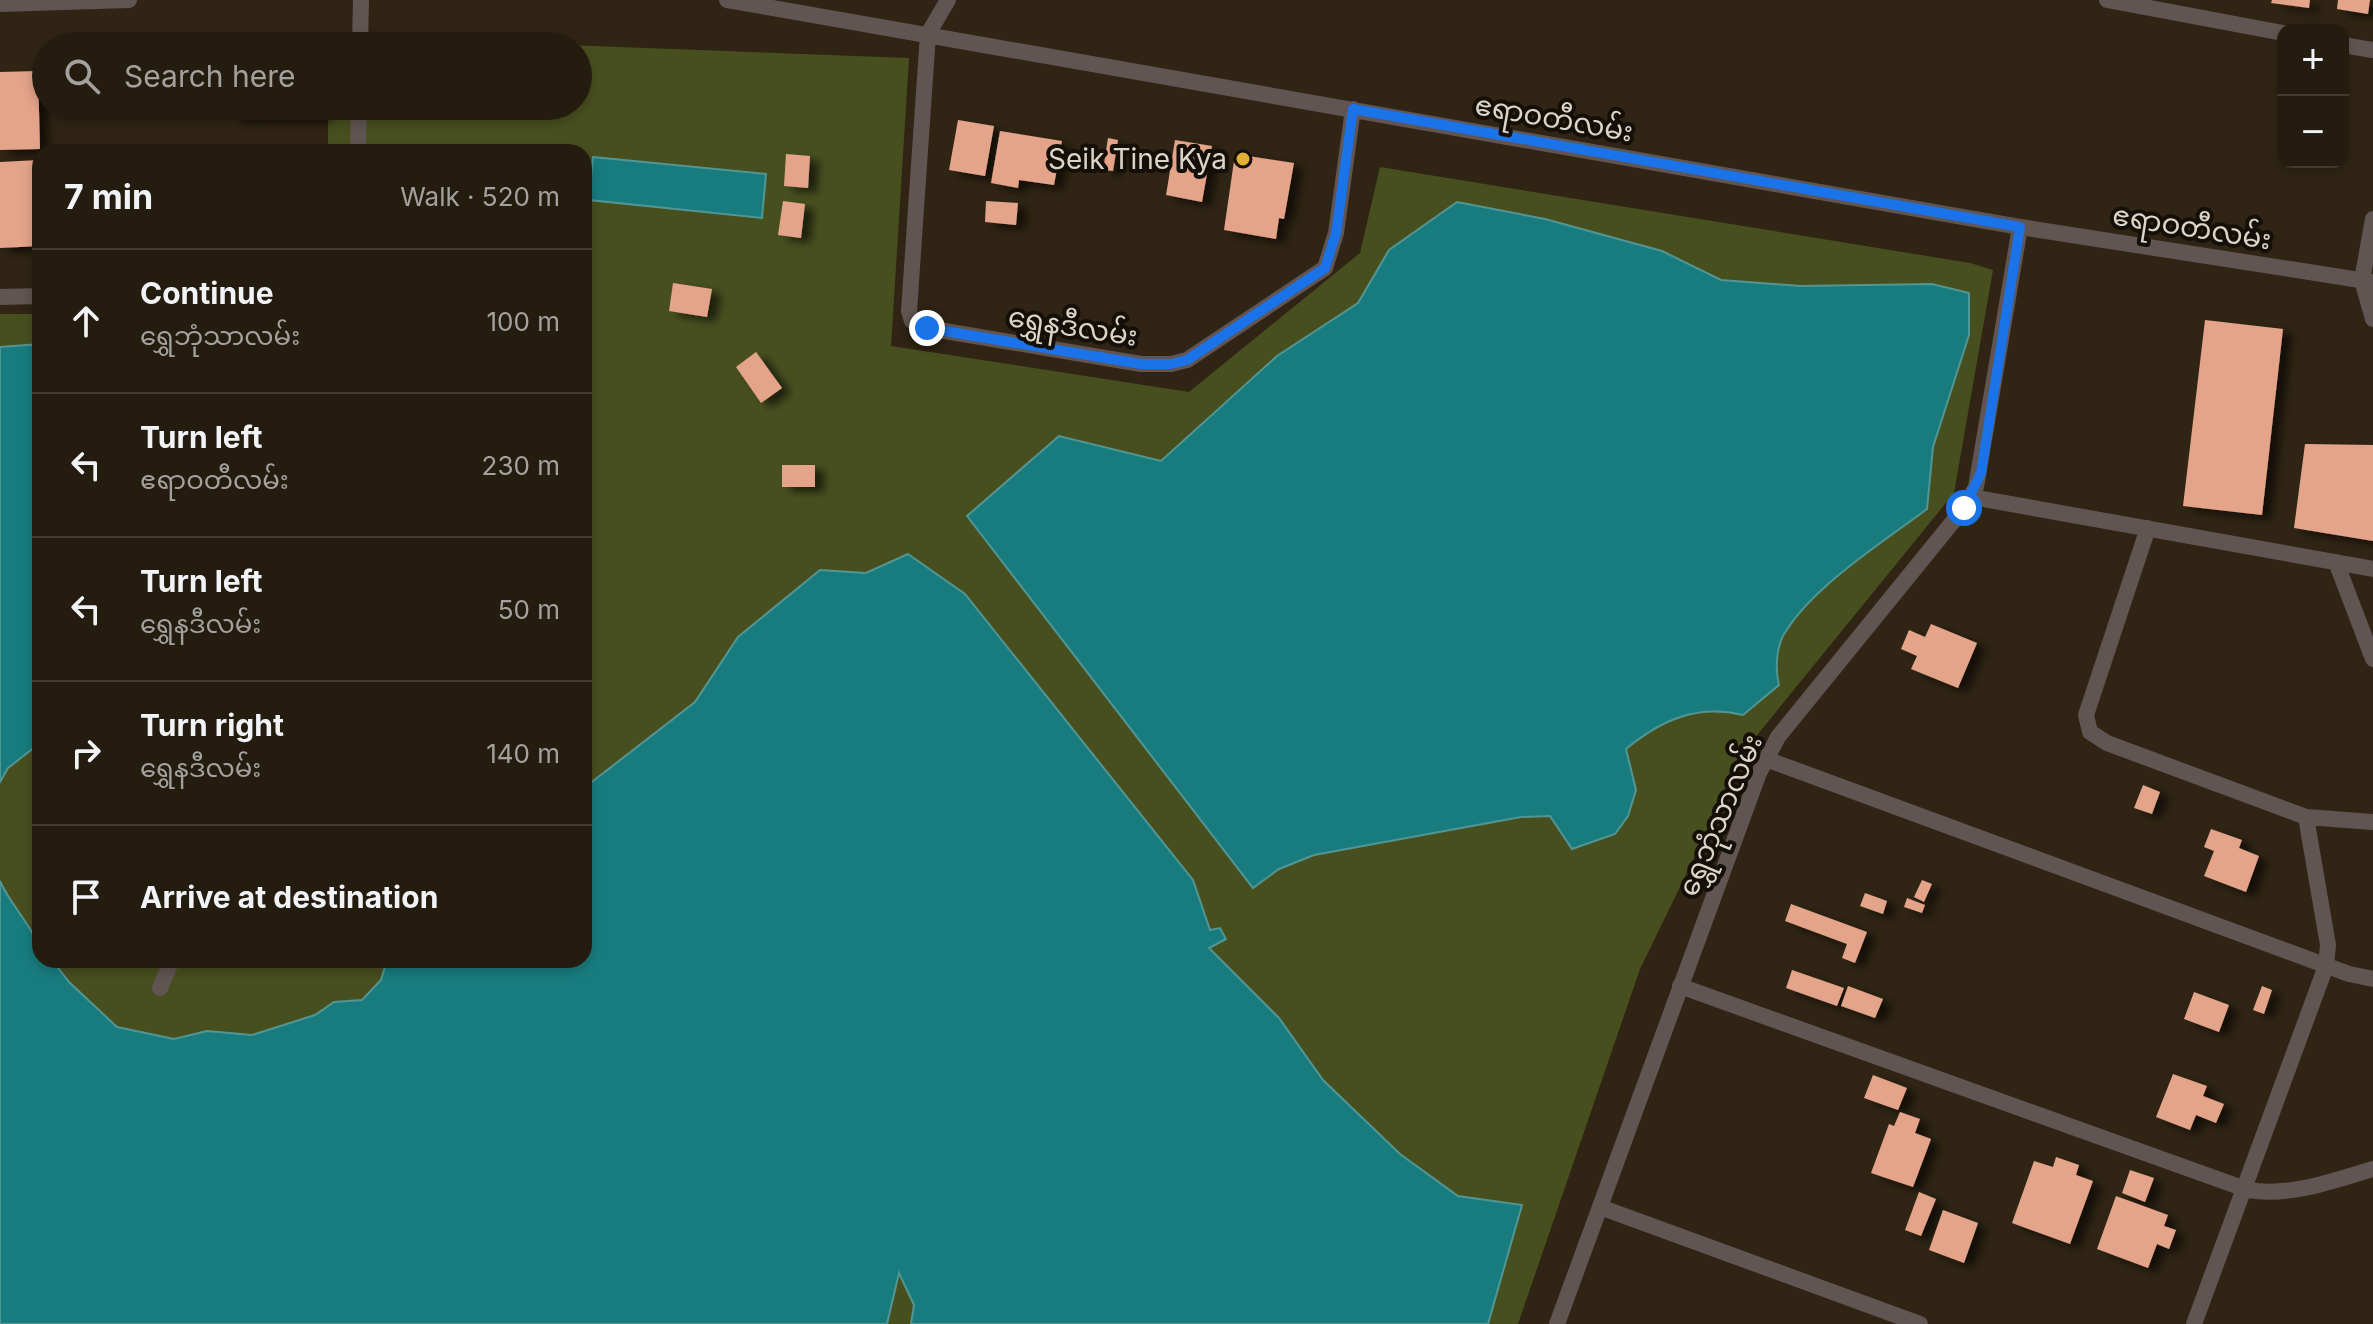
<!DOCTYPE html>
<html lang="en">
<head>
<meta charset="utf-8">
<style>
	body { margin:0; font-family:Inter,"Noto Sans Myanmar",sans-serif; background:#30291d; color:#f1f3f6 }
	.controls { position:absolute; right:24px; top:24px; display:grid; overflow:hidden; border-radius:16px; box-shadow:0 4px 12px #0003 }
	.controls button { width:72px; height:72px; display:grid; place-items:center; padding:0; border:0; border-bottom:2px solid #413a2f; background:#241c0f; color:#f1f3f6; font:40px sans-serif }
	.stop { position:absolute; width:24px; height:24px; margin:-18px; border:6px solid #1a73e8; border-radius:50%; background:#fff }
	.stop.end { background:#1a73e8; border-color:#fff; box-shadow:0 2px 8px #0008 }
	.list { margin:0; padding:0; list-style:none }
	h2 { display:flex; justify-content:space-between; align-items:center; height:104px; margin:0; padding:0 32px; font-size:34px }
	h2 small { font-size:26px; font-weight:400; color:#a3a19e }
	.list li { display:grid; grid-template-columns:52px 1fr auto; gap:24px; align-items:center; box-sizing:border-box; height:144px; padding:0 32px; border-top:2px solid #413a2f }
	.list b { display:block; font-size:30px; white-space:nowrap }
	.list p { margin:0; font-size:26px; white-space:nowrap; color:#a3a19e }
	.list em { font-size:26px; font-style:normal; color:#a3a19e }
	.icon { flex:none; width:44px; height:44px; fill:none; stroke:currentColor; stroke-width:2; stroke-linecap:round; stroke-linejoin:round }
	.map { position:relative; flex:none; width:2373px; height:1324px; overflow:hidden }
	.search { position:absolute; background:#241c0f; box-shadow:0 4px 12px #0003; left:32px; top:32px; width:560px; height:88px; display:flex; align-items:center; gap:20px; box-sizing:border-box; padding:0 28px; border-radius:44px; color:#a3a19e; font-size:30px }
	.panel { position:absolute; background:#241c0f; box-shadow:0 4px 12px #0003; left:32px; top:144px; width:560px; height:824px; border-radius:24px }
	.map>svg:first-child { display:block }
	.green { fill:#484f1f }
	.water { fill:#187c7e; stroke:#529694; stroke-width:2 }
	.building { fill:#e4a48a; filter:url(#shadow) }
	.lines { fill:none; stroke-linecap:round; stroke-linejoin:round }
	.minor { stroke:#605552; stroke-width:16 }
	.route { stroke:#1a73e8; stroke-width:10 }
	.poi-dot { fill:#e1af34; stroke:#140f08; stroke-width:3 }
	.labels { text-anchor:middle; dominant-baseline:central; stroke-width:8; stroke-linejoin:round; paint-order:stroke }
	.street-label { font-size:28px; fill:#dbd4c9; stroke:#140f08 }
	.poi-label { font-size:28px; fill:#dbd4c9; stroke:#140f08; text-anchor:end }
</style>
</head>
<body>
<div class="map">
<svg width="2373" height="1324" viewBox="0 0 2373 1324">
	<defs>
		<filter id="shadow"><feDropShadow dx="9" dy="5" stdDeviation="4" flood-color="#0009"/></filter>
	</defs>
	<rect width="100%" height="100%" fill="#302514"/>
	<path class="green" d="M328 36 909 58 891 346 1189 392 1360 253 1380 167 1970 263 1993 270 1954 493 1749 745 1640 969 1518 1324H0V314H40V960H584V152H328V106H578V46H328Z"/>
	<path class="water" d="M593 157 766 174 762 218 589 200Z
		M1457 202 1545 219 1662 251 1721 280 1800 286 1932 284 1969 293V335L1933 447 1927 509C1883 542 1815 585 1786 631 1776 645 1775 669 1779 685L1743 715C1697 704 1661 720 1626 749L1636 790 1628 816 1615 834 1572 849 1550 816 1521 817 1314 855 1279 869 1253 888 967 516 1059 436 1161 461 1277 356 1358 303 1389 250Z
		M40 344V743L8 768 0 782V347Z
		M908 554 965 594 1193 880 1210 930 1220 928 1226 939 1209 948 1279 1018 1323 1080 1400 1154 1458 1196 1522 1205 1488 1324H911L914 1305 899 1273 887 1324H0V881C11 908 40 931 40 960H52L69 982 117 1027 174 1039 207 1031 252 1035 315 1015 334 1002 362 1000 381 980 387 960H584V788L695 702 738 637 820 570 866 573Z"/>
	<path class="building" d="M2272 0H2310L2309 8 2271 3Z
		M2338 0H2370L2368 14 2337 9Z
		M38 71 40 149 0 150V72Z
		M232 106H323V117L233 118Z
		M958 120 994 126 985 176 949 170Z
		M1000 131 1062 141 1054 185 1019 180 1018 188 991 183Z
		M1108 138 1118 140 1113 171 1103 170Z
		M1175 140 1212 146 1202 202 1166 195Z
		M786 154 810 156 808 188 784 186Z
		M1235 154 1294 163 1284 219 1279 218 1276 239 1224 230Z
		M40 160V246L0 248V162Z
		M783 201 805 204 801 238 778 235Z
		M986 201 1018 203 1016 225 985 222Z
		M673 283 712 289 707 317 669 311Z
		M2205 320 2283 329 2262 515 2183 506Z
		M756 352 782 388 761 403 736 367Z
		M2305 444 2373 445V541L2294 528Z
		M782 465H815V487H782Z
		M1931 624 1977 643 1958 688 1911 669 1917 656 1901 649 1909 630 1925 637Z
		M2143 785 2160 792 2152 814 2134 808Z
		M2211 829 2242 840 2239 848 2259 856 2246 892 2204 876 2214 851 2204 847Z
		M1922 880 1932 884 1924 902 1914 897Z
		M1865 893 1887 901 1883 914 1860 906Z
		M1907 898 1925 905 1922 913 1904 907Z
		M1791 904 1867 932 1855 963 1842 958 1847 944 1785 921Z
		M1792 970 1844 988 1837 1006 1786 988Z
		M1848 986 1883 999 1875 1018 1841 1006Z
		M2262 986 2272 990 2264 1014 2253 1010Z
		M2194 992 2229 1005 2219 1032 2184 1019Z
		M2173 1074 2207 1086 2203 1096 2224 1104 2216 1123 2196 1115 2190 1130 2156 1117Z
		M1873 1075 1907 1088 1898 1110 1864 1098Z
		M1900 1112 1920 1119 1915 1133 1931 1139 1913 1187 1871 1173 1889 1124 1894 1126Z
		M2056 1157 2079 1165 2076 1175 2093 1181 2070 1244 2012 1223 2034 1161 2053 1167Z
		M2130 1170 2154 1178 2145 1202 2122 1193Z
		M1919 1192 1936 1199 1921 1236 1905 1230Z
		M2116 1196 2168 1215 2164 1226 2176 1230 2169 1249 2157 1244 2148 1268 2097 1249Z
		M1943 1210 1978 1223 1964 1263 1929 1250Z"/>
	<g class="lines">
		<path class="minor" d="M727 0 2020 227 2373 282
			M948 0 928 34 909 311 912 321 927 328 1141 364H1171L1187 360 1325 268 1336 233 1353 109
			M2107 0 2283 33
			M0 4 129 0
			M2343 45 2373 50
			M360 46 361 0
			M358 152 359 106
			M2373 219 2362 280 2373 319
			M0 297 40 296
			M1972 497 2373 569
			M2148 528 2086 715 2090 732 2107 743 2306 817 2373 822
			M2336 562 2373 659
			M1766 759 2349 974 2373 979
			M1680 986 2248 1190C2291 1197 2332 1181 2373 1169
			M160 988 172 960
			M1600 1207 1920 1324
			M1557 1324 1759 773 1778 737 1964 508 1976 487 2020 227
			M2194 1324 2326 966 2328 945 2306 817"/>
	</g>
	<g class="lines">
		<path class="route" d="M927 328 1141 364H1171L1187 360 1325 268 1336 233 1353 109 2020 227 1981 473 1964 508"/>
	</g>
	<circle class="poi-dot" cx="1243" cy="159" r="8"/>
	<g class="labels">
		<g class="street-label">
			<text transform="translate(1554 118) rotate(10)">ဧရာဝတီလမ်း</text>
			<text transform="translate(2192 227) rotate(9)">ဧရာဝတီလမ်း</text>
			<text transform="translate(1073 326) rotate(9)">ရွှေနဒီလမ်း</text>
			<text transform="translate(1720 815) rotate(-67)">ရွှေဘုံသာလမ်း</text>
		</g>
		<g class="poi-label">
			<text x="1227" y="159">Seik Tine Kya</text>
		</g>
	</g>
</svg>
<div class="controls">
<button>+</button>
<button>−</button>
</div>
<div class="stop" style="left:1964px;top:508px"></div>
<div class="stop end" style="left:927px;top:328px"></div>
<div class="search"><svg class="icon" aria-label="search" viewBox="0 0 24 24"><circle cx="10" cy="10" r="6"/><path d="M15 15l6 6"/></svg>Search here</div>
<section class="panel">
<h2>7 min<small>Walk · 520 m</small></h2>
<ul class="list">
<li><svg class="icon" aria-label="ahead" viewBox="0 0 24 24"><path d="M12 20V5M6 11l6-6 6 6"/></svg><div><b>Continue</b><p>ရွှေဘုံသာလမ်း</p></div><em>100 m</em></li>
<li><svg class="icon" aria-label="left" viewBox="0 0 24 24"><path d="M17 20v-9H6M10 6l-5 5 5 5"/></svg><div><b>Turn left</b><p>ဧရာဝတီလမ်း</p></div><em>230 m</em></li>
<li><svg class="icon" aria-label="left" viewBox="0 0 24 24"><path d="M17 20v-9H6M10 6l-5 5 5 5"/></svg><div><b>Turn left</b><p>ရွှေနဒီလမ်း</p></div><em>50 m</em></li>
<li><svg class="icon" aria-label="right" viewBox="0 0 24 24"><path d="M7 20v-9h11M14 6l5 5-5 5"/></svg><div><b>Turn right</b><p>ရွှေနဒီလမ်း</p></div><em>140 m</em></li>
<li><svg class="icon" aria-label="arrive" viewBox="0 0 24 24"><path d="M6 21V4h12l-3 4 3 4H6"/></svg><div><b>Arrive at destination</b></div></li>
</ul>
</section>
</div>
</body>
</html>
